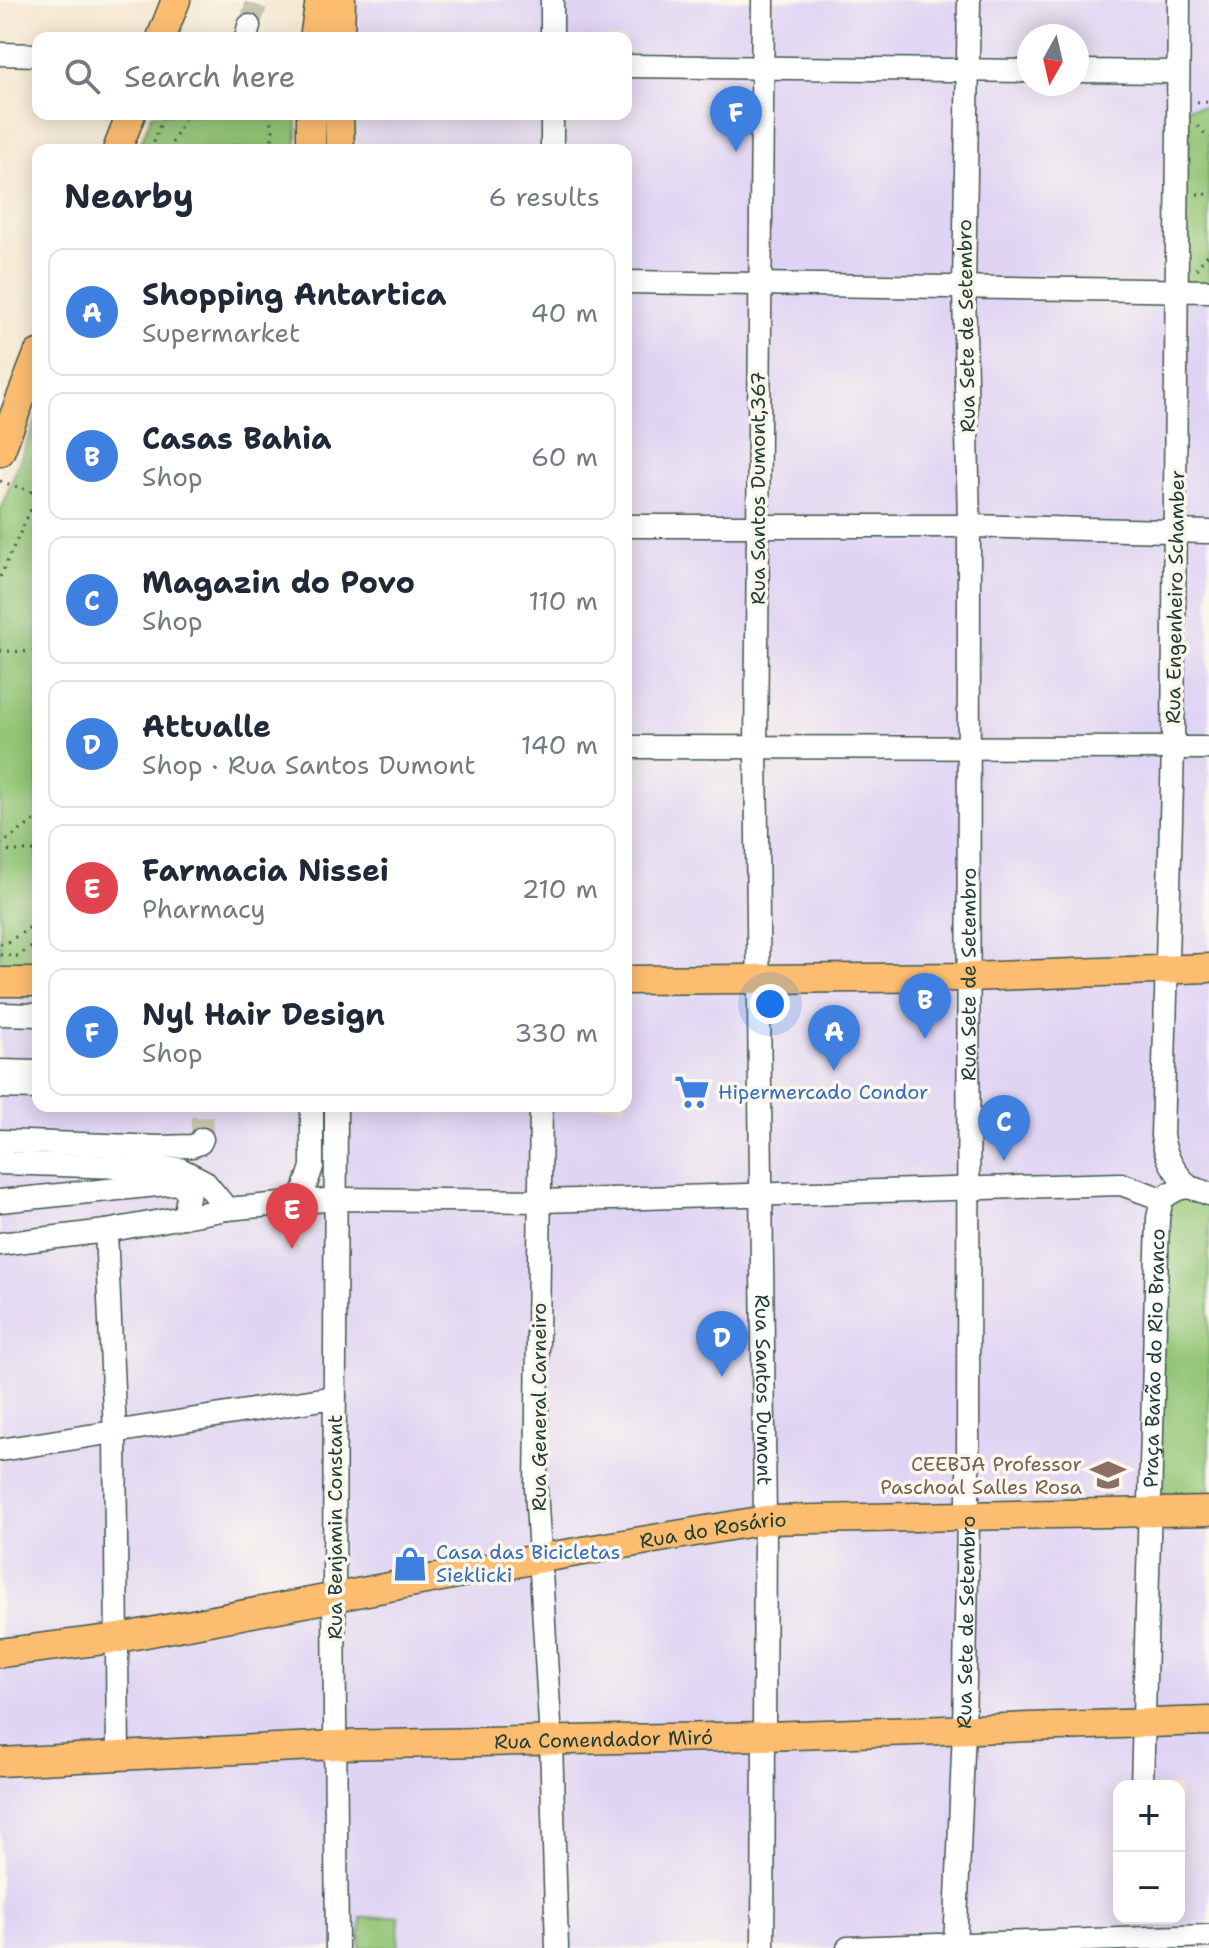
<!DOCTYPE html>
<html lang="en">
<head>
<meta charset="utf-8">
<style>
	body { margin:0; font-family:"Shantell Sans",sans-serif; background:#f2f2f3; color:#1f2937 }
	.controls { position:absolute; right:24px; bottom:24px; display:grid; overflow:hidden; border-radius:16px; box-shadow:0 4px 20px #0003 }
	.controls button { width:72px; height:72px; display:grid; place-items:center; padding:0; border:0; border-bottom:2px solid #e0e1e3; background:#fff; color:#1f2937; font:40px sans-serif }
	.compass { position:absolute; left:1017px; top:24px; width:72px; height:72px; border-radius:50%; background:#fff; box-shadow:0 4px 20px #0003; rotate:188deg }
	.you { position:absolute; left:770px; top:1004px; width:28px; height:28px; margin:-20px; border:6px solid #fff; border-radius:50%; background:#1a73e8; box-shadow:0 0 0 12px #1a73e833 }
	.badge { display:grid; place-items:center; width:52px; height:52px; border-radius:50%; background:#1f6fb2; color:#fff; font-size:26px; font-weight:700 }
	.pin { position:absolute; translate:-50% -66px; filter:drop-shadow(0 2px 4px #0008) }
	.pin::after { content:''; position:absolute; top:42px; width:28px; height:24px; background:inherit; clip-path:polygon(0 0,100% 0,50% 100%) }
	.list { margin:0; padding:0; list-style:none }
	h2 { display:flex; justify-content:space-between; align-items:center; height:104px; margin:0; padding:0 32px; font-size:34px }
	h2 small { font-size:26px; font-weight:400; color:#747a83 }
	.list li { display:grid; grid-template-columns:52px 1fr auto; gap:24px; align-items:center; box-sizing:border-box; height:128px; margin:0 16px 16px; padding:0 16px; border:2px solid #e0e1e3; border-radius:16px }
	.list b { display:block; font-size:30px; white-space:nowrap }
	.list p { margin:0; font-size:26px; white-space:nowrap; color:#747a83 }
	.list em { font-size:26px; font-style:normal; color:#747a83 }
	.icon { flex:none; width:44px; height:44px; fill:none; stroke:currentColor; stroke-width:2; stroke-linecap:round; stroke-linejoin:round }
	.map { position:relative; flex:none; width:1209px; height:1948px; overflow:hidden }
	.search { position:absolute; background:#fff; box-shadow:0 4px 20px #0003; left:32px; top:32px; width:600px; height:88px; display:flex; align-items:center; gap:20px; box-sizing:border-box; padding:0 28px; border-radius:16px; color:#747a83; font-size:30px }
	.panel { position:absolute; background:#fff; box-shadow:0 4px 20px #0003; left:32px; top:144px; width:600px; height:968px; border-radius:16px }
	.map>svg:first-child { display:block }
	.built { fill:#e0d4f4; fill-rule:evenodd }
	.green { fill:#92c576; stroke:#588155; stroke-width:2 }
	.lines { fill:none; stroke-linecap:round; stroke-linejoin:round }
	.minor-tunnel { stroke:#cac5b1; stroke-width:22; stroke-dasharray:22 11; stroke-linecap:butt }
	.minor-casing { stroke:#3f564b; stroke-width:25 }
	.major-casing { stroke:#3f564b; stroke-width:31 }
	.path { stroke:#3f564b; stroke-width:3; stroke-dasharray:2 6; stroke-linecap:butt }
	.minor { stroke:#fff; stroke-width:22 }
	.major { stroke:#fcbd6f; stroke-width:28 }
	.labels { text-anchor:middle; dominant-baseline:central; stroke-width:7; stroke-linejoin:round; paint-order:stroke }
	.street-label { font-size:20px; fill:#1f3d34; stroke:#fbf7ec }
	.shop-label { font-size:20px; fill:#366cbe; stroke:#fbf7ec; text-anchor:start }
	.education-label { font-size:20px; fill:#785e54; stroke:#fbf7ec; text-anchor:end }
</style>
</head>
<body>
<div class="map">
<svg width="1209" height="1948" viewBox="0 0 1209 1948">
	<rect width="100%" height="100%" fill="#fbf7ec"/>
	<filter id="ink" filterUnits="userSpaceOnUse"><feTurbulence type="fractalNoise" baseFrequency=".0125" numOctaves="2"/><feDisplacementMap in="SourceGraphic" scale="16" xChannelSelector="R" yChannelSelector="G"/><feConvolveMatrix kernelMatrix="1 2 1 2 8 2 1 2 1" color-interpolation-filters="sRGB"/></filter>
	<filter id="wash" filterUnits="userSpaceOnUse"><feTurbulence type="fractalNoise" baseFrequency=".006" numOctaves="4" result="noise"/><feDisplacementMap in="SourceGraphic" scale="32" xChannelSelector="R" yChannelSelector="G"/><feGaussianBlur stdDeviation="1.8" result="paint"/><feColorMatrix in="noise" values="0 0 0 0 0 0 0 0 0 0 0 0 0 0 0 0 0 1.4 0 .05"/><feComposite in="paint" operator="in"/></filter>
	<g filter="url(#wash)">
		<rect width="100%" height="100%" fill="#f5e7d0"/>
		<path class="built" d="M314 0H1209V1948H0V976H38V1106H626V150H304V114H626V38H307ZM1029 36H1077V84H1029ZM1119 1786H1179V1918H1119Z"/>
		<path class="green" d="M1182 107H1209V286L1183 285Z
			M152 114H297V150H138Z
			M38 415V970H0V511Z
			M1189 1190 1209 1197V1496L1154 1492 1163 1203Z
			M399 1916 398 1948H360L361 1918Z"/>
	</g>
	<g filter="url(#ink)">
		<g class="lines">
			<path class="minor-tunnel" d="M249 26 258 0
				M202 1139V1106"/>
			<g class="minor-casing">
				<g id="minor">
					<path d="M552 0V38"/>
					<path id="s1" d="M763 0 756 749 765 1520 763 1948"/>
					<path d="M1179 0 1173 749 1162 1136C1166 1158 1173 1170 1188 1186"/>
					<path d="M246 38 249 26"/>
					<path d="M0 54 38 55"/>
					<path d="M626 66 1029 71"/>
					<path d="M1077 71 1177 72"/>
					<path d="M552 150V114"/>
					<path d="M626 282 1209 291"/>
					<path d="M626 526H969L1209 532"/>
					<path d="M626 747 1209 748"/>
					<path d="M0 1014 38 1015"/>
					<path d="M0 1071 38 1072"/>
					<path d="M0 1087 38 1088"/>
					<path d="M336 1106 334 1599 337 1948"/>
					<path d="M541 1106 536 1488 551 1741 557 1948"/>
					<path d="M0 1141 160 1147 192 1146 200 1143 202 1139"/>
					<path d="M0 1163 180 1169 204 1181 227 1209"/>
					<path d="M0 1201 177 1183 189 1192 184 1217"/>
					<path d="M300 1202 312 1167V1106"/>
					<path d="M106 1231 115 1434 118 1757"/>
					<path d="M0 1244 106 1231 227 1209 337 1199 541 1201 1121 1184 1162 1199"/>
					<path d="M0 1450 335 1397"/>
					<path id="s2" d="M1142 1786 1158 1218 1162 1199C1182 1184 1187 1185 1209 1194"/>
					<path d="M848 1948 1209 1936"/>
					<path id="s3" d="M955 1948 964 1729 968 1517 969 526 964 287 969 0"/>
				</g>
			</g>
			<g class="major-casing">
				<g id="major">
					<path d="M161 38 176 0"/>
					<path d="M314 38 320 0"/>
					<path d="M340 38 341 0"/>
					<path d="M311 114V150"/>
					<path d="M339 114 340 150"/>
					<path d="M117 150 131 114"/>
					<path d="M0 452 38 354"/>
					<path d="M626 980 970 977 1209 968"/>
					<path d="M0 982H38"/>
					<path id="s4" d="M0 1653 119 1638 542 1558 765 1520 1209 1511"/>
					<path id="s5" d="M0 1762 336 1745 765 1736 1209 1721"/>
				</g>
			</g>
			<path class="path" d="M1197 102H1209
				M269 114 273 129 271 150
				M1198 126 1209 138
				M151 150 164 114
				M168 150 188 114
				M1197 194H1209
				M1196 269 1209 253
				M0 481 38 494
				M0 577 38 494
				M0 651 38 652
				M0 845 38 818
				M0 851H38
				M0 944 8 942 38 922
				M0 955 18 956 38 942"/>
			<use href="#minor" class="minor"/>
			<use href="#major" class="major"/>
		</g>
	</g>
	<defs>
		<g id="supermarket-bare" transform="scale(2.76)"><path d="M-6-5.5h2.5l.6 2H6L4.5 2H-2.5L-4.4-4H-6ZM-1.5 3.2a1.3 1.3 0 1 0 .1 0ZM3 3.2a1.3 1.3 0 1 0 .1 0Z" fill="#3f7fe0" stroke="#fbf7ec" stroke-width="2.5" paint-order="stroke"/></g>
		<g id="school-bare" transform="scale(2.76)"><path d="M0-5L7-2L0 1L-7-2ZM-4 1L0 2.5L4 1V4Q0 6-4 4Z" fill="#8d6e63" stroke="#fbf7ec" stroke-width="2.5" paint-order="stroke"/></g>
		<g id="shop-bare" transform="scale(2.76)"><path d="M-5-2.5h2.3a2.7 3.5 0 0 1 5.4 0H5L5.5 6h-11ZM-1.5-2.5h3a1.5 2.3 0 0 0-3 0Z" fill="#3f7fe0" stroke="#fbf7ec" stroke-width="2.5" paint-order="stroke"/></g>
	</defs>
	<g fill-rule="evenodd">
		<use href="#supermarket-bare" x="692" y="1092"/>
		<use href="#school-bare" x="1108" y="1475"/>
		<use href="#shop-bare" x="410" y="1564"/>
	</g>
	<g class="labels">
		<g class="street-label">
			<text transform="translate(966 326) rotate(-91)">Rua Sete de Setembro</text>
			<text transform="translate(758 488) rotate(-90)">Rua Santos Dumont,367</text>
			<text transform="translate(1175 597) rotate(-89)">Rua Engenheiro Schamber</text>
			<text stroke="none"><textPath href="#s3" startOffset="974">Rua Sete de Setembro</textPath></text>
			<text stroke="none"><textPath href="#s2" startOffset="428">Praça Barão do Rio Branco</textPath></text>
			<text stroke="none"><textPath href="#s1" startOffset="1390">Rua Santos Dumont</textPath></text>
			<text transform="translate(539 1407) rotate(-90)">Rua General Carneiro</text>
			<text transform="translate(335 1527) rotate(-90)">Rua Benjamin Constant</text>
			<text stroke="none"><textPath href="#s4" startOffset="724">Rua do Rosário</textPath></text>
			<text stroke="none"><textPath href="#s3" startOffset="326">Rua Sete de Setembro</textPath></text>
			<text stroke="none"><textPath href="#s5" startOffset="604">Rua Comendador Miró</textPath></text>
		</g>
		<g class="shop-label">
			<text x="718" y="1092">Hipermercado Condor</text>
			<text x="436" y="1552">Casa das Bicicletas<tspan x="436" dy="23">Sieklicki</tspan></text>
		</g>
		<g class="education-label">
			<text x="1082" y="1464">CEEBJA Professor<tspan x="1082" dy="23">Paschoal Salles Rosa</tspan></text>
		</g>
	</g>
</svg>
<div class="controls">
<button>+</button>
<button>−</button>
</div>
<svg class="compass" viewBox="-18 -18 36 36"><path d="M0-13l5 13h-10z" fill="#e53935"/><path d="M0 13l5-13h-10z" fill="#747a83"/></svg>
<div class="you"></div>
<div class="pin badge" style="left:834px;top:1071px;background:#3f7fe0">A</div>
<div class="pin badge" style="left:925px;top:1039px;background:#3f7fe0">B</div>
<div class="pin badge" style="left:1004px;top:1161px;background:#3f7fe0">C</div>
<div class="pin badge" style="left:722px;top:1377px;background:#3f7fe0">D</div>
<div class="pin badge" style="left:292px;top:1249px;background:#e0444e">E</div>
<div class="pin badge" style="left:736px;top:152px;background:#3f7fe0">F</div>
<div class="search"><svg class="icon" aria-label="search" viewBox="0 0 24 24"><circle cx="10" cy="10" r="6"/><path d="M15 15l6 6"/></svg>Search here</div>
<section class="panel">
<h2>Nearby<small>6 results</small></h2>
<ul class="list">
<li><span class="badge" style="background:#3f7fe0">A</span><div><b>Shopping Antartica</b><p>Supermarket</p></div><em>40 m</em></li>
<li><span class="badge" style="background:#3f7fe0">B</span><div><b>Casas Bahia</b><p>Shop</p></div><em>60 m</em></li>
<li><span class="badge" style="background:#3f7fe0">C</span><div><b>Magazin do Povo</b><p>Shop</p></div><em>110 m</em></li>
<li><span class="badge" style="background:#3f7fe0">D</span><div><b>Attualle</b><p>Shop · Rua Santos Dumont</p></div><em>140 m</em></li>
<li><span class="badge" style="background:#e0444e">E</span><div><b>Farmacia Nissei</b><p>Pharmacy</p></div><em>210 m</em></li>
<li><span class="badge" style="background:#3f7fe0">F</span><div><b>Nyl Hair Design</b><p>Shop</p></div><em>330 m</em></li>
</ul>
</section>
</div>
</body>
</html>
